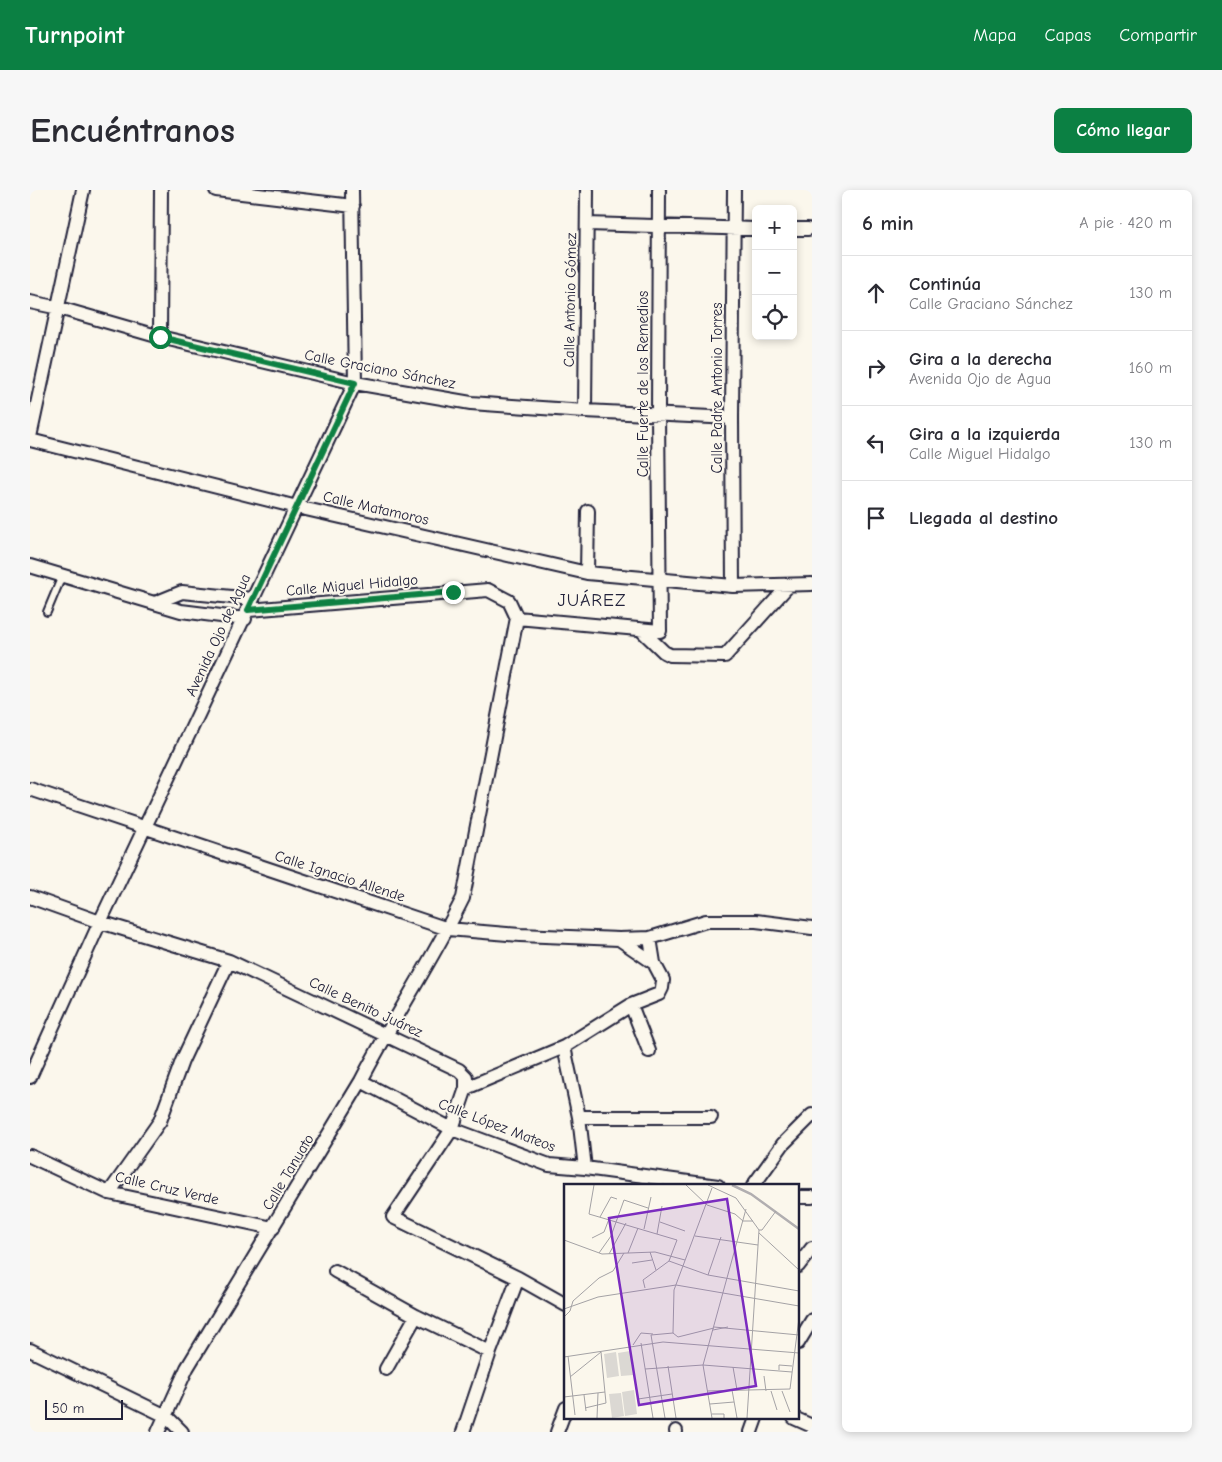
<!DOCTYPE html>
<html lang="es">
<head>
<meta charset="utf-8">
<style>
	body { margin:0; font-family:"Comic Neue",sans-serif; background:#f7f7f7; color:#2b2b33 }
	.controls { position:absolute; right:15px; top:15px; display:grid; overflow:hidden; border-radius:8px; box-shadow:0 2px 8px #0003 }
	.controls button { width:45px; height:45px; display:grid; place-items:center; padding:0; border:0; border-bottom:1px solid #e1e1e2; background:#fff; color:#2b2b33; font:25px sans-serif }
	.scale { position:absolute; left:15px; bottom:12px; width:78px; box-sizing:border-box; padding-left:5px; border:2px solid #22223b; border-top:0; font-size:14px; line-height:18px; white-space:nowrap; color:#22223b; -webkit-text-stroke:4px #fbf7ec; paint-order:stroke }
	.stop { position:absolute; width:15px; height:15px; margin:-11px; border:4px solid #0b8043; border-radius:50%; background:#fff }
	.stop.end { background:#0b8043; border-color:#fff; box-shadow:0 1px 5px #0008 }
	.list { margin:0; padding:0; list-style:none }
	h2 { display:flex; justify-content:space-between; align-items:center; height:65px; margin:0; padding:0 20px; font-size:21px }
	h2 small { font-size:16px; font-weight:400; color:#7c7c81 }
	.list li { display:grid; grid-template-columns:32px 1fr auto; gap:15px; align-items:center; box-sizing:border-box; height:75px; padding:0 20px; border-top:1px solid #e1e1e2 }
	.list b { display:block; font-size:19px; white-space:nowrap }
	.list p { margin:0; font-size:16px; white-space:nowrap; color:#7c7c81 }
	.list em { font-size:16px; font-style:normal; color:#7c7c81 }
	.icon { flex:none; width:28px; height:28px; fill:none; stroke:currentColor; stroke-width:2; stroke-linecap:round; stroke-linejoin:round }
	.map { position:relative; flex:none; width:782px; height:1242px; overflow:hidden; border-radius:8px }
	header { display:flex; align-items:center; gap:30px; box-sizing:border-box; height:70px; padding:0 25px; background:#0b8043; color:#fff }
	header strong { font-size:24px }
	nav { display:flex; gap:28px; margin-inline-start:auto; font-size:18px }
	.intro { display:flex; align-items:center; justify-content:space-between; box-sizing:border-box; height:120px; padding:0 30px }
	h1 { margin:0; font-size:35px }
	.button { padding:12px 22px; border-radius:8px; background:#0b8043; color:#fff; font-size:18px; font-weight:700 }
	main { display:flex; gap:30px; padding:0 30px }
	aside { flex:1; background:#fff; border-radius:8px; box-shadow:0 2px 8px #0003 }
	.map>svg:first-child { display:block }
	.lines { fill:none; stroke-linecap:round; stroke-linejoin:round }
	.service-casing { stroke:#22223b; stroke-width:10 }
	.minor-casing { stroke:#22223b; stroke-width:16 }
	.service { stroke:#fbf7ec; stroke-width:6 }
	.minor { stroke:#fbf7ec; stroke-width:12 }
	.route { stroke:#0b8043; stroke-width:6 }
	.labels { text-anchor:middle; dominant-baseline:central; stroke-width:4; stroke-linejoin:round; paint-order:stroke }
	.street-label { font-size:15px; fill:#22223b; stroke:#fbf7ec }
	.quarter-label { font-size:18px; letter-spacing:1px; fill:#22223b; stroke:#fbf7ec }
	.inset-river { fill:none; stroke:#b1aeb0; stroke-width:2.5 }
	.inset-road { fill:none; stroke:#a4a2a5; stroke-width:1 }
	.view { fill:#7b2cbf; fill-opacity:0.15; stroke:#7b2cbf; stroke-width:2.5 }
	.inset-edge { fill:none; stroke:#22223b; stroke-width:2.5 }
</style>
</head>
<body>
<header>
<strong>Turnpoint</strong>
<nav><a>Mapa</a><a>Capas</a><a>Compartir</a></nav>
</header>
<div class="intro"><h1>Encuéntranos</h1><a class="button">Cómo llegar</a></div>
<main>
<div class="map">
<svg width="782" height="1242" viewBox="0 0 782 1242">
	<rect width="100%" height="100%" fill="#fbf7ec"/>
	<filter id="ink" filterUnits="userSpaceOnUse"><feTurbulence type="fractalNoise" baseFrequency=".02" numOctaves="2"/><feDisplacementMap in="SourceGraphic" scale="10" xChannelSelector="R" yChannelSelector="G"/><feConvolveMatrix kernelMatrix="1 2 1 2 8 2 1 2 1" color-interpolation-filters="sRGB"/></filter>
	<g filter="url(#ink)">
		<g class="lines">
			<g class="service-casing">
				<path id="service" d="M17 422 32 386"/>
			</g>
			<g class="minor-casing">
				<path id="minor" d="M186 0 323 16
					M557 34 726 39
					M763 39H778
					M0 112 29 118 130 147 325 193 441 213 555 221 702 228
					M130 147 131 0
					M555 221 557 0
					M0 247 53 0
					M0 250 267 317 557 383 703 396 782 394
					M0 376 151 421 215 429
					M557 383 558 321
					M703 396 702 228 704 0
					M125 413 152 402 222 409
					M219 420 458 400 479 411 487 428 630 441 628 225 629 0
					M610 439 634 462 640 465 695 466 759 395
					M0 599 418 739 490 745 589 749 620 748 676 731H726L782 738
					M0 707 70 732 199 771 429 880 436 887V898L422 939 363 1027 488 1088 536 1115
					M589 749 624 773
					M601 815 619 861
					M534 857 549 927 555 978
					M0 887 70 732 325 193 322 0
					M331 891 422 939 519 975 555 978 688 996
					M436 898 534 857 601 815 629 804 632 798 633 790 624 773 620 748
					M549 927H681
					M0 966 79 1003 243 1038
					M723 996 753 954 782 925
					M79 1003 130 931 152 871 199 771
					M768 1007H782
					M768 1076 782 1058
					M305 1081 386 1126 460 1162
					M768 1153 782 1130
					M0 1160 136 1226 152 1242
					M356 1179 386 1126
					M764 1228 782 1236
					M128 1242 157 1178 331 891C363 829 402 771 433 708L487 428
					M433 1242 460 1162 488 1088
					M527 1242 536 1218
					M646 1242V1241
					M721 1242 726 1228"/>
			</g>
			<use href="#service" class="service"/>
			<use href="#minor" class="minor"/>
		</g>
	</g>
	<g class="lines" filter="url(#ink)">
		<path class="route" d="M130 147 325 193 218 420 423 402"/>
	</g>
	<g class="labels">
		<g class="street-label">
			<text transform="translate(540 110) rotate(-89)">Calle Antonio Gómez</text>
			<text transform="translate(350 179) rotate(11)">Calle Graciano Sánchez</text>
			<text transform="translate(613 194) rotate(-90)">Calle Fuerte de los Remedios</text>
			<text transform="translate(687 198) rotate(-90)">Calle Padre Antonio Torres</text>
			<text transform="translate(346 318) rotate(13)">Calle Matamoros</text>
			<text transform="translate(322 395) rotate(-5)">Calle Miguel Hidalgo</text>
			<text transform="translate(188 445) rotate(-65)">Avenida Ojo de Agua</text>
			<text transform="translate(310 686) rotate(18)">Calle Ignacio Allende</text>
			<text transform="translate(336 817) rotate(25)">Calle Benito Juárez</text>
			<text transform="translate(467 935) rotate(21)">Calle López Mateos</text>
			<text transform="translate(258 982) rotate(-59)">Calle Tanuato</text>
			<text transform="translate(137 998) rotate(13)">Calle Cruz Verde</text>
		</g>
		<g class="quarter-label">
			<text x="562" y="410">JUÁREZ</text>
		</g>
	</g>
	<g transform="translate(534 994)">
		<rect width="235" height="235" fill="#fbf7ec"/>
		<path d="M66 167 69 191 57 192 54 169ZM52 168 55 192 43 194 40 170ZM70 206 73 230 61 232 58 208ZM57 209 60 232 48 234 45 210Z" fill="#dbd8d3"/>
		<path class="inset-river" d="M168 1 187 10 235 45"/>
		<path class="inset-road" d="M30 1 25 30 113 56 105 77M122 1 143 21 171 30 179 37H189M144 1 172 14 195 46M36 33 47 13 53 15M96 38 121 47M80 45 87 13M195 46H198L212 27M195 49 235 86M93 50 98 22M131 52 194 61M28 54 40 48 45 35M0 56 38 70 91 68 121 76M86 68 92 86M35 69 47 52 60 16 84 24M64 69 74 44M45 70 62 39M105 77 144 91 235 107M68 79 88 76M144 91 157 53M81 104 79 96 105 77M0 125 34 113 112 101 235 122M0 133 6 127 9 117 35 94 49 87 60 69M150 143 235 151M149 146 164 143M109 149 110 106 148 4M77 159 89 234M69 161 77 149 89 150M37 168 42 219M4 172 11 231M0 173 99 158 235 169M104 182 112 234M169 183 173 206M81 185 139 181 228 188M215 186V181L228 182M200 192 202 207M6 193 37 168M168 206 173 234M143 207 226 205 235 134M207 207 213 226M218 207 226 228M20 211 22 227M0 213 41 208M74 215 108 210M146 220 170 218M21 224 42 219M148 230H160V234M33 234 34 209M101 234 87 151 109 149 114 153 150 144M148 234 139 181 182 25M183 234 195 46"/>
		<path class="view" d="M163 15 192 202 75 221 45 34Z"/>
		<rect width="235" height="235" class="inset-edge"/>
	</g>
</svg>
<div class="controls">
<button>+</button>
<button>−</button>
<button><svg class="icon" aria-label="locate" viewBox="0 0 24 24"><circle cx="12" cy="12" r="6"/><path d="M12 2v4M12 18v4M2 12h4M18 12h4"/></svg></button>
</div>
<div class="scale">50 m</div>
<div class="stop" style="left:130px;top:147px"></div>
<div class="stop end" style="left:423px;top:402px"></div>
</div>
<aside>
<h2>6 min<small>A pie · 420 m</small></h2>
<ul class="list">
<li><svg class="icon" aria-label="ahead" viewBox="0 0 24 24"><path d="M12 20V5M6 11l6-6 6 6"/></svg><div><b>Continúa</b><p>Calle Graciano Sánchez</p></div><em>130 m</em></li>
<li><svg class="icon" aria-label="right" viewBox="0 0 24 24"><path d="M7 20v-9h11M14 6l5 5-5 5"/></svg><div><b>Gira a la derecha</b><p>Avenida Ojo de Agua</p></div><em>160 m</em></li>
<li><svg class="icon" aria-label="left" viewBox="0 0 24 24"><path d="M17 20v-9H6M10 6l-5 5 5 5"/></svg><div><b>Gira a la izquierda</b><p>Calle Miguel Hidalgo</p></div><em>130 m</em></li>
<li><svg class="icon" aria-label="arrive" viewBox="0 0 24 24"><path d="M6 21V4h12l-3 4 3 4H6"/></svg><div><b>Llegada al destino</b></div></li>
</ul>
</aside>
</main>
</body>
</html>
